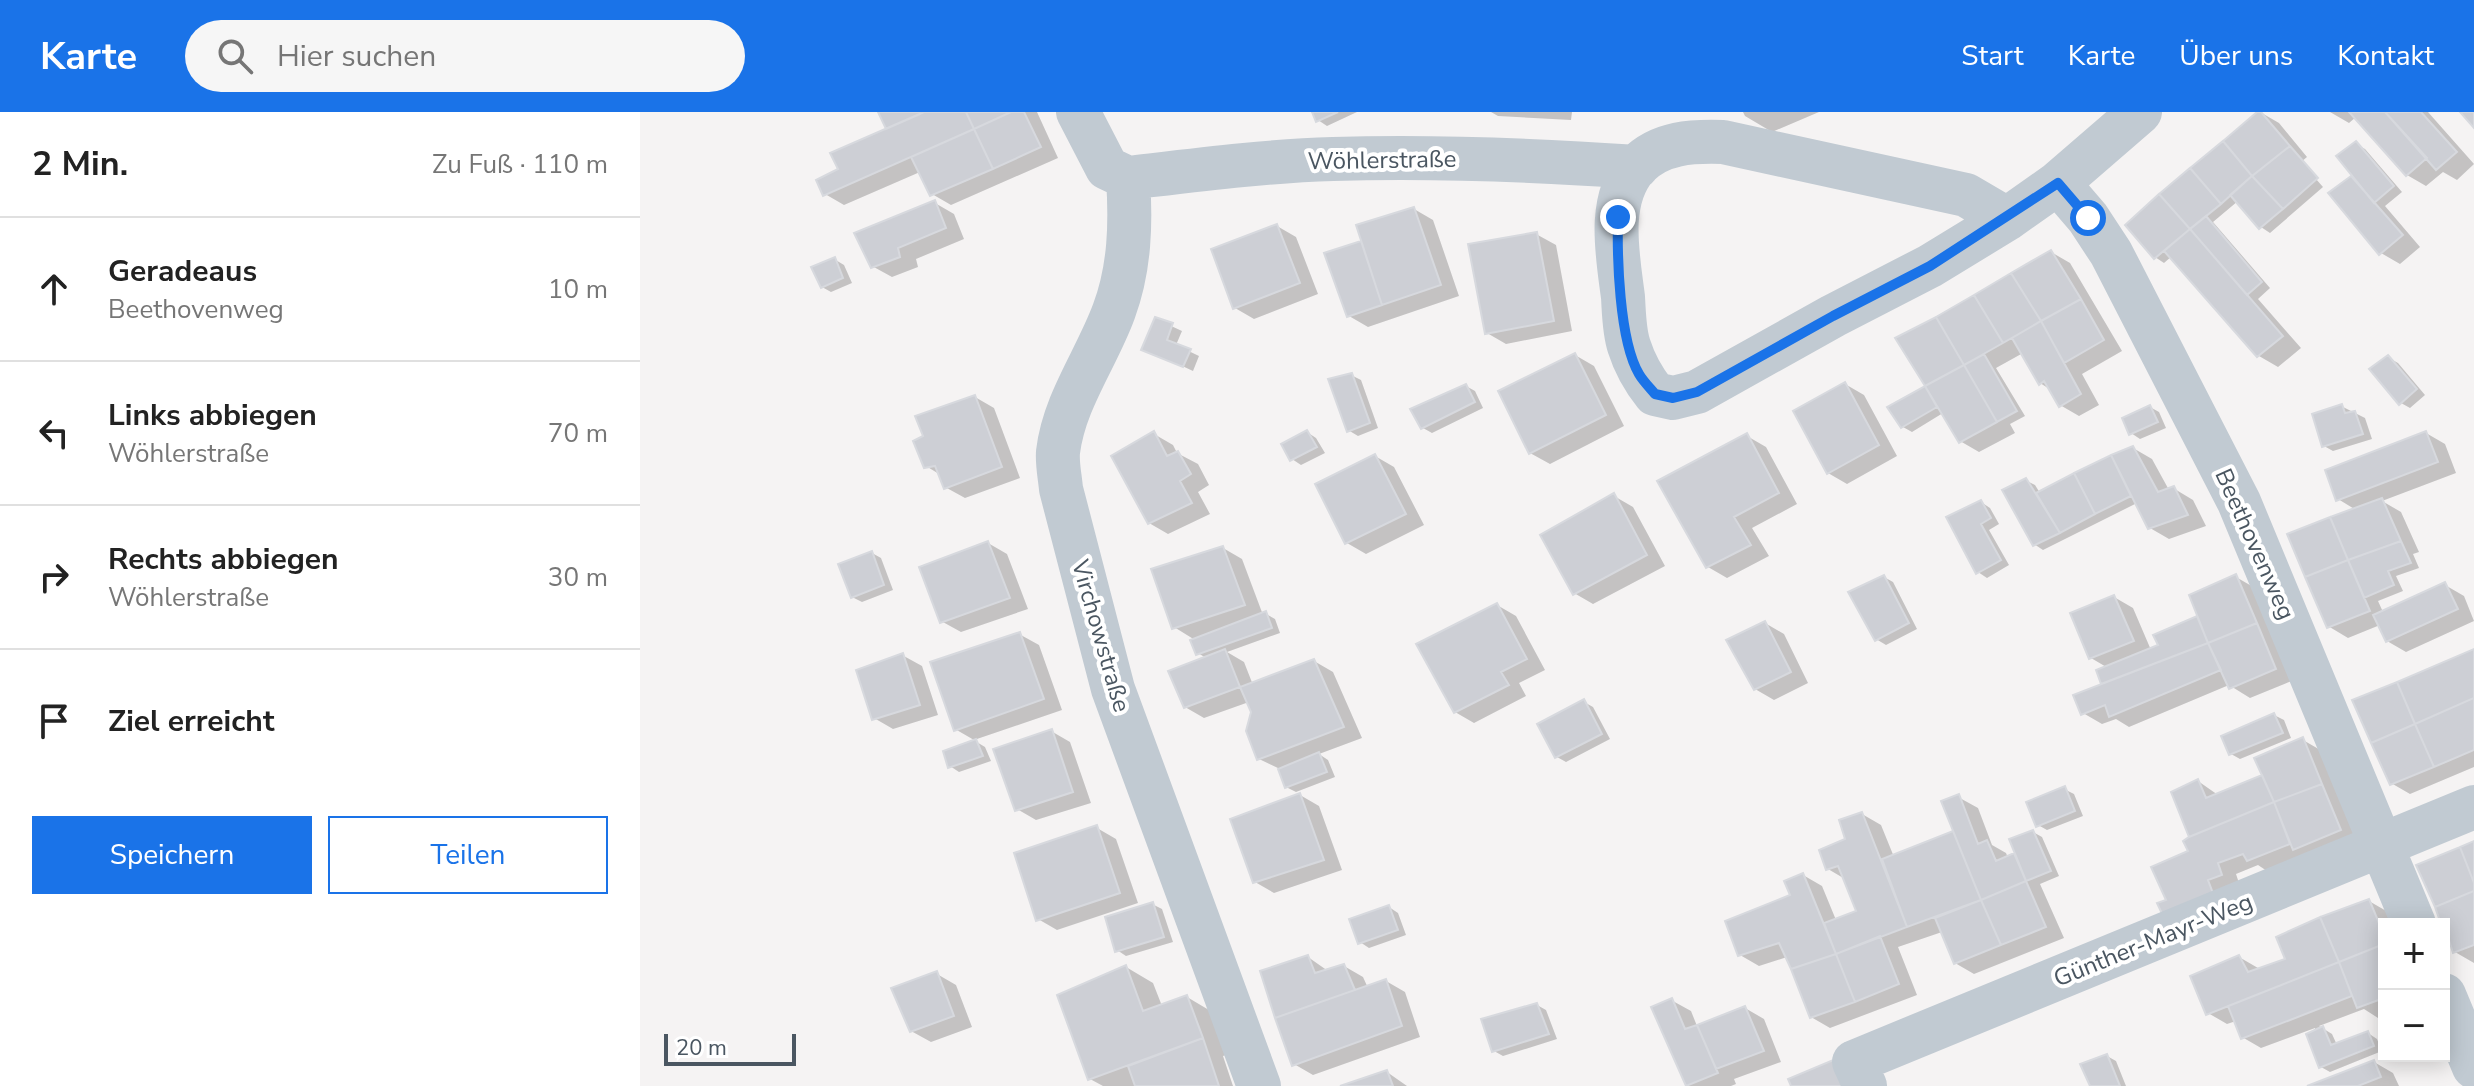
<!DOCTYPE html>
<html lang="de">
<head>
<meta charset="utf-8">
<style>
	body { margin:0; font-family:"Nunito Sans",sans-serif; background:#f6f6f6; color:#222 }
	.controls { position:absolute; right:24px; bottom:24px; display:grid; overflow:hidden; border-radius:0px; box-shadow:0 4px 20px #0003 }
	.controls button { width:72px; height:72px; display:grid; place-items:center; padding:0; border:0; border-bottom:2px solid #e0e0e0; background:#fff; color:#222; font:40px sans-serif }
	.scale { position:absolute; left:24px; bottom:20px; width:132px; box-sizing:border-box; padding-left:8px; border:4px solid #4a5661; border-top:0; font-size:22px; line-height:28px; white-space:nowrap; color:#4a5661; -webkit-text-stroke:6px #fff; paint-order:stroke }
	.stop { position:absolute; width:24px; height:24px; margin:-18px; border:6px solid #1a73e8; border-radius:50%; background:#fff }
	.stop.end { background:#1a73e8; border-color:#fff; box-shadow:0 2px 8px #0008 }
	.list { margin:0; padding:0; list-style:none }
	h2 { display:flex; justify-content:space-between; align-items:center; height:104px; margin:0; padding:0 32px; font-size:34px }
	h2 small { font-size:26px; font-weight:400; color:#767676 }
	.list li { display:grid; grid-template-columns:52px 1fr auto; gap:24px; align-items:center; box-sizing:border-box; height:144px; padding:0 32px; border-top:2px solid #e0e0e0 }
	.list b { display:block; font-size:30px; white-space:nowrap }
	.list p { margin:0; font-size:26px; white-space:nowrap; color:#767676 }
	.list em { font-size:26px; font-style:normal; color:#767676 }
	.actions { display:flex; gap:16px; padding:24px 32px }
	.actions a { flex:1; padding:18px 0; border:2px solid #1a73e8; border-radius:0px; text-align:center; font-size:28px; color:#1a73e8 }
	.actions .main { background:#1a73e8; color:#fff }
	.icon { flex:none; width:44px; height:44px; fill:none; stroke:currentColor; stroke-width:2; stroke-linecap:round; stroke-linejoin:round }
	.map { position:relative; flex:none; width:1834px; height:974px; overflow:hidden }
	header { display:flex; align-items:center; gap:48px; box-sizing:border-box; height:112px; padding:0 40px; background:#1a73e8; color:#fff }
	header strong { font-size:38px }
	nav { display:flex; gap:44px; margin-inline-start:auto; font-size:28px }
	.search { width:560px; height:72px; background:#f6f6f6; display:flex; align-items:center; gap:20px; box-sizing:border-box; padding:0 28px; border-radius:44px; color:#767676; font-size:30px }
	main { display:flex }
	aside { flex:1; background:#fff }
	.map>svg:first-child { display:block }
	.shadow { fill:#0003 }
	.building { fill:#cdcfd5; stroke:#d7d9de; stroke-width:2 }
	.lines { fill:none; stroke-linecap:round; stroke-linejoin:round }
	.minor { stroke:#c1cad2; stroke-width:44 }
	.route { stroke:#1a73e8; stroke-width:10 }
	.labels { text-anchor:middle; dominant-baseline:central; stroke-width:8; stroke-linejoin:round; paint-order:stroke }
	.street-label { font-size:24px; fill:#4a5661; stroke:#fff }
</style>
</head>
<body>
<header>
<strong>Karte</strong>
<div class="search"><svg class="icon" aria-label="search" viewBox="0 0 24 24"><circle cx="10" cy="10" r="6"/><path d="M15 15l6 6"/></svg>Hier suchen</div>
<nav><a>Start</a><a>Karte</a><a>Über uns</a><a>Kontakt</a></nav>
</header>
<main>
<aside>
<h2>2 Min.<small>Zu Fuß · 110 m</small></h2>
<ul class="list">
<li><svg class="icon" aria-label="ahead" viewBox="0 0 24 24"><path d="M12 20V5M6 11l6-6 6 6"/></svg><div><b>Geradeaus</b><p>Beethovenweg</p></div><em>10 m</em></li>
<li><svg class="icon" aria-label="left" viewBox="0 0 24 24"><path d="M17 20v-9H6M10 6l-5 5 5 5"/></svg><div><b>Links abbiegen</b><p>Wöhlerstraße</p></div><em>70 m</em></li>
<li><svg class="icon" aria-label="right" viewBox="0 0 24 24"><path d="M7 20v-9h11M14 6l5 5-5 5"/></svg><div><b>Rechts abbiegen</b><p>Wöhlerstraße</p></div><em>30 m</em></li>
<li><svg class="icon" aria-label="arrive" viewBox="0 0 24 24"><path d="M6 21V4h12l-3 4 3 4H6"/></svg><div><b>Ziel erreicht</b></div></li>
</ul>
<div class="actions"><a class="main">Speichern</a><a>Teilen</a></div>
</aside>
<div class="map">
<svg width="1834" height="974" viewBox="0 0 1834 974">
	<rect width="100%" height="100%" fill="#f5f3f3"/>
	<path class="shadow" d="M240 0H397L418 46 311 93 292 82 280 60 204 93 185 82 201 58 248 18Z
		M674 0H717L687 14 678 8Z
		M851 0H932L931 8 858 4Z
		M1103 0H1179L1132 20 1105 4Z
		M1620 0 1639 11 1667 45 1661 50 1683 75 1630 121 1621 115 1598 89 1573 110 1630 176 1618 187 1661 236 1638 255 1619 244 1532 144 1524 151 1515 145Z
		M1690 0H1788L1834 52 1817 68 1803 60 1786 74 1767 63 1716 5 1709 11Z
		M1716 32 1725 37 1762 80 1745 94 1780 135 1760 152 1741 141 1711 67 1721 72Z
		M295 91 314 102 324 127 276 147 278 155 252 165 232 154Z
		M774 97 793 108 819 184 728 215 709 204 687 143 723 130Z
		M637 114 656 125 678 182 614 207 595 196Z
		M896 122 916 133 932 219 866 232 847 221Z
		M1411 140 1430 151 1482 239 1442 262 1459 293 1439 304 1420 293 1411 278 1400 271 1383 241 1356 256 1385 304 1370 312 1375 321 1339 340 1320 329 1303 301 1272 320 1263 315 1250 296 1287 275 1258 226Z
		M194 147 204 153 212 171 191 180 182 175Z
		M516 207 542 219 536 233 559 244 553 259 510 239Z
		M935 243 954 254 984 314 910 352 890 341Z
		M1749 246 1758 251 1785 283 1770 296 1761 291Z
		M711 263 721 268 738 316 718 324 708 318Z
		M1205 272 1224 283 1257 344 1207 372 1188 361Z
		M826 274 835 279 843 296 792 321 783 316Z
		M335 285 354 296 380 366 325 386 305 375 299 362 286 354Z
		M1701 294 1725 306 1732 327 1693 339 1684 334Z
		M1510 295 1519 300 1526 316 1500 327 1491 321Z
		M667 320 676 326 685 341 661 353 652 347Z
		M1786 321 1805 332 1816 361 1742 389 1761 400 1779 440 1773 442 1779 456 1756 464 1763 479 1738 489 1743 500 1805 473 1824 484 1834 509 1766 540 1747 529 1740 513 1708 526 1688 514 1716 398 1698 387Z
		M514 322 533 333 537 341 558 352 569 373 558 380 570 402 528 422 509 411Z
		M1107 324 1126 335 1157 392 1112 416 1129 444 1087 466 1068 455Z
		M1493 336 1512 347 1529 378 1533 376 1553 388 1566 414 1529 427 1510 416 1497 391 1403 438 1394 432 1385 368 1395 373 1400 381Z
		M735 344 754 355 784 413 726 442 707 431Z
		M974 384 993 395 1025 454 953 492 934 481Z
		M1341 390 1350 396 1359 412 1349 418 1369 453 1347 466 1338 460Z
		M348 431 367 442 388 497 321 520 301 509Z
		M583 436 602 447 623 503 626 502 635 507 640 521 587 540 604 550 613 573 674 549 693 560 722 626 679 642 688 648 695 665 656 680 646 675 640 657 619 647 613 599 609 590 564 606 545 595 566 546 558 541 555 528 534 515Z
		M232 441 241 446 253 478 222 490 212 485Z
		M1244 465 1253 470 1277 517 1246 533 1236 527Z
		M1596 465 1615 476 1654 568 1610 586 1589 573 1489 615 1476 607 1462 612 1443 601 1464 573 1459 560 1468 556 1451 546 1474 485 1493 496 1511 538 1520 534 1516 524 1560 505Z
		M857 493 876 504 905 558 879 571 886 584 834 611 815 600Z
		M1125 511 1144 522 1168 571 1134 588 1115 577Z
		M379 522 399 533 422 598 334 628 315 617Z
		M1834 539V655L1770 682 1751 671Z
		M262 543 282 554 298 603 253 617 234 606Z
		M944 590 953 595 970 627 926 650 917 645Z
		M1634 603 1644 608 1651 626 1600 647 1591 642Z
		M411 619 430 630 451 691 396 708 377 697Z
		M1663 628 1682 639 1719 729 1627 759 1618 753 1596 762 1600 774 1528 790 1550 740 1558 669 1578 683 1625 664Z
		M335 629 345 635 351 649 319 660 310 654Z
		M1424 677 1434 682 1443 704 1407 718 1398 713Z
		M660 683 679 694 702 758 634 781 615 770Z
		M1318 685 1338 696 1352 733 1366 741 1368 746 1374 743 1379 747 1393 720 1402 725 1419 764 1400 772 1424 826 1334 862 1315 851 1302 820 1258 835 1277 883 1190 916 1171 905 1147 845 1119 854 1100 843 1152 784 1163 763 1182 774 1196 808 1219 800 1205 767 1188 757 1208 729 1222 702 1241 713 1254 745 1315 720Z
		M457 716 476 727 498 791 417 818 398 807Z
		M1834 731V851L1815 840 1797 794Z
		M1729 789 1748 800 1753 812H1744V903L1738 906 1724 897 1679 914 1692 922 1697 933 1728 921 1737 927 1742 939 1690 960 1681 955 1675 916 1621 936 1602 925 1596 909 1587 912 1568 901 1599 845 1618 856 1648 848Z
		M512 792 522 797 533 830 486 844 477 838Z
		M749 795 758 801 766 823 729 836 720 830Z
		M668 845 688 859 704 854 723 865 728 876 746 869 765 880 780 925 673 963 654 952Z
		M486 855 513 871 522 894 547 885 574 901 589 942 583 944 593 974H463L450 967Z
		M297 862 316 873 332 915 291 930 271 919Z
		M1031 888 1051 899 1057 914 1105 896 1124 907 1141 950 1094 967 1096 972 1091 974H1048Z
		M897 893 906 898 917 927 863 944 854 939Z
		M1467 944 1476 949 1486 974H1452Z
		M1734 950 1753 961 1759 974H1673Z
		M747 960 767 974H705Z"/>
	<path class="building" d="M238 0H280V2L246 17Z
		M284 0H326L334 17 183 84 176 68 198 57 190 41Z
		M326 0H371L334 17Z
		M371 0H384L401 35 353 57 334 17Z
		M672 0H698L676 10Z
		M1617 0H1621L1650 34 1612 64 1583 29Z
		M1709 0H1745L1787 46 1766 64Z
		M1745 0H1781L1817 40 1796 58Z
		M1820 0H1834V16Z
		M334 17 353 57 290 84 271 45Z
		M1583 29 1612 64 1581 92 1550 56Z
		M1716 29 1754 74 1734 91 1696 44Z
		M1650 34 1678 66 1643 97 1612 64Z
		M1550 56 1581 92 1550 117 1519 82Z
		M1612 64 1643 97 1619 117 1590 83Z
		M1711 64 1763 123 1739 143 1688 81Z
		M1519 82 1550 117 1514 147 1485 113Z
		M295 88 306 116 258 136 260 145 231 156 214 121Z
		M774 95 801 173 742 193 716 113Z
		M1566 104 1622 170 1607 183 1550 117Z
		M637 112 660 171 593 197 571 137Z
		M1550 117 1643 224 1617 245 1524 139Z
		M897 120 914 209 845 222 828 132Z
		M721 129 742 193 707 205 684 141Z
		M1411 138 1441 187 1401 209 1371 161Z
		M195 145 203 166 181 176 171 155Z
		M1371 161 1401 209 1363 231 1334 183Z
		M1334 183 1363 231 1324 253 1296 205Z
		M1441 187 1464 228 1424 251 1401 209Z
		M515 205 533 211 527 228 551 237 543 255 501 238Z
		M1296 205 1324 253 1285 274 1255 226Z
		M1401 209 1441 282 1419 295 1404 269 1399 273 1372 226Z
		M935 241 966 303 889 342 858 279Z
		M1344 242 1377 299 1357 310 1324 253Z
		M1748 243 1777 277 1759 293 1729 257Z
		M1324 253 1357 310 1319 331 1285 274Z
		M712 261 730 311 707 320 688 267Z
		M1205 270 1239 333 1187 362 1153 299Z
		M826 272 835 290 781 317 770 297Z
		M1285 274 1297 295 1261 316 1247 295Z
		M335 283 362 355 304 377 295 354 284 356 273 329 283 324 275 304Z
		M1702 292 1705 301 1715 299 1723 322 1682 335 1672 302Z
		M1510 293 1518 310 1489 323 1482 306Z
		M667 318 677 335 650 349 641 332Z
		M514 319 527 344 538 339 551 362 540 369 552 391 508 412 471 344Z
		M1786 319 1798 350 1696 389 1685 358Z
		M1107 321 1139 381 1094 405 1111 433 1066 456 1017 369Z
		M1493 334 1518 380 1534 374 1548 403 1508 417 1471 343Z
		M735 342 766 402 705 432 675 372Z
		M1471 343 1491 384 1455 402 1434 361Z
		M1434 361 1455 402 1420 421 1396 381Z
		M1386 366 1420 421 1393 434 1362 378Z
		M974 381 1007 443 933 483 900 423Z
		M1742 386 1761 429 1708 448 1690 405Z
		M1341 388 1351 406 1341 412 1361 448 1336 462 1306 405Z
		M1690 405 1708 448 1665 465 1647 422Z
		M348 429 370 486 300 511 279 455Z
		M1761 429 1771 451 1748 459 1754 473 1724 486 1708 448Z
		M583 434 605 493 532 517 511 457Z
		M232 439 244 473 211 486 198 452Z
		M1708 448 1730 499 1687 516 1665 465Z
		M1596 462 1617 511 1568 531 1549 483Z
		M1244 463 1269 511 1235 529 1208 480Z
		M1805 470 1818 497 1746 530 1733 503Z
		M1474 483 1494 529 1449 547 1430 501Z
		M857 491 887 547 861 560 869 573 814 601 776 532Z
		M626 499 632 516 556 543 550 528Z
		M1557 504 1568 531 1461 572 1456 558 1518 533 1513 523Z
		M1125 509 1151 560 1114 578 1086 528Z
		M1617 511 1636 557 1589 577 1568 531Z
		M380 520 404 587 314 619 290 550Z
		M1568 531 1581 558 1469 605 1465 593 1441 603 1433 583Z
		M585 537 600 575 544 596 528 559Z
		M1834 537V586L1775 612 1757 570Z
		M263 541 280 593 232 608 216 558Z
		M674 547 704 615 617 648 606 619 611 600 600 575Z
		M1757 570 1775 612 1731 631 1712 588Z
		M1834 586V638L1794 655 1775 612Z
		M944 587 962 622 915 646 897 612Z
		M1634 601 1643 621 1589 643 1581 624Z
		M1775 612 1794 655 1750 673 1731 631Z
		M412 617 433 680 375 699 353 637Z
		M1663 625 1682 672 1634 690 1614 646Z
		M336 627 343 644 308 656 303 639Z
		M679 640 687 660 645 676 638 657Z
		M1622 663 1634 690 1549 725 1531 680 1558 667 1566 686Z
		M1682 672 1701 718 1653 738 1634 690Z
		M1425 674 1435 699 1396 715 1386 690Z
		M660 681 684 748 613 771 590 707Z
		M1319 682 1338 732 1347 728 1356 749 1374 741 1386 769 1341 788 1301 689Z
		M1634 690 1650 732 1607 749 1603 742 1578 751 1582 763 1568 768 1574 784 1524 806 1517 791 1526 788 1511 755 1548 739 1543 729 1549 725Z
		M1222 700 1267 815 1196 842 1184 811 1216 799 1198 754 1186 758 1179 738 1205 727 1199 708Z
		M457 713 480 781 396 809 374 741Z
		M1393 718 1411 759 1386 769 1369 727Z
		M1313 719 1341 788 1267 815 1242 747Z
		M1834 729V771L1820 735Z
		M1820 735 1834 771V779L1795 795 1776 753Z
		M1163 761 1196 842 1151 857 1139 831 1098 844 1085 809 1150 783 1144 769Z
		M1386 769 1406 815 1361 833 1341 788Z
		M1834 779V833L1813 841 1804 812H1801L1795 795Z
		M1729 787 1744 823V832L1699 850 1680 805Z
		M1341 788 1361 833 1314 852 1295 806Z
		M513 790 524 825 475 840 465 805Z
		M749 793 758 818 718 832 709 807Z
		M1680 805 1699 850 1566 903 1550 864 1599 843 1608 860 1645 847 1636 825Z
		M1240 824 1259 872 1215 890 1196 842Z
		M1744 832V886L1717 896 1699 850Z
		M1196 842 1215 890 1170 906 1151 857Z
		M668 843 675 861 704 852 715 878 635 906 620 859Z
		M1699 850 1712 884 1601 927 1588 894Z
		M486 853 503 899 547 883 563 926 448 968 417 883Z
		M297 859 314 904 270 920 251 876Z
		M746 867 762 914 652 954 635 906Z
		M1032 886 1045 917 1057 913 1078 961 1046 974 1011 895Z
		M897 891 909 922 852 940 841 907Z
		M1105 894 1124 939 1076 957 1057 913Z
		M1683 914 1691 933 1728 919 1734 934 1679 956 1666 922Z
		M563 926 579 974H495L488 954Z
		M1467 942 1480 974H1450L1440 952Z
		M1198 946 1210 974H1151L1148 967Z
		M1734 948 1741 965 1718 974H1667Z
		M747 958 753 974H700Z"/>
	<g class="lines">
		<path class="minor" d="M438 0 467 56 488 66
			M488 66C491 111 490 156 474 199 457 246 424 289 418 340 417 352 420 365 421 377L473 577 619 974
			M488 66C556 58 625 49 693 47 794 44 896 48 997 55
			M1418 71 1448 106 1471 141 1599 390 1774 812
			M1367 107 1326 83 1083 30C1053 29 1020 30 997 54 966 88 978 145 983 185 984 201 984 219 989 234 995 253 1003 267 1015 282L1033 286 1057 280 1193 204 1290 154 1367 107 1418 71 1500 0
			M1804 883 1834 955
			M1225 974 1214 950 1834 695"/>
	</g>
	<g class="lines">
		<path class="route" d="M978 105C977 144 979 228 999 262 1003 269 1010 276 1015 282L1033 286 1057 280 1193 204 1290 154 1418 71 1448 106"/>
	</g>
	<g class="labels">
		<g class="street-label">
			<text transform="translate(742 48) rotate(-1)">Wöhlerstraße</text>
			<text transform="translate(1615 432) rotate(66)">Beethovenweg</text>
			<text transform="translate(461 524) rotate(74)">Virchowstraße</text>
			<text transform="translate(1513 828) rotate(-22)">Günther-Mayr-Weg</text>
		</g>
	</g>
</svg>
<div class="controls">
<button>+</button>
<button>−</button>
</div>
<div class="scale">20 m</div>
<div class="stop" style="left:1448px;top:106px"></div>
<div class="stop end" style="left:978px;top:105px"></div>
</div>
</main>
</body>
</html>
